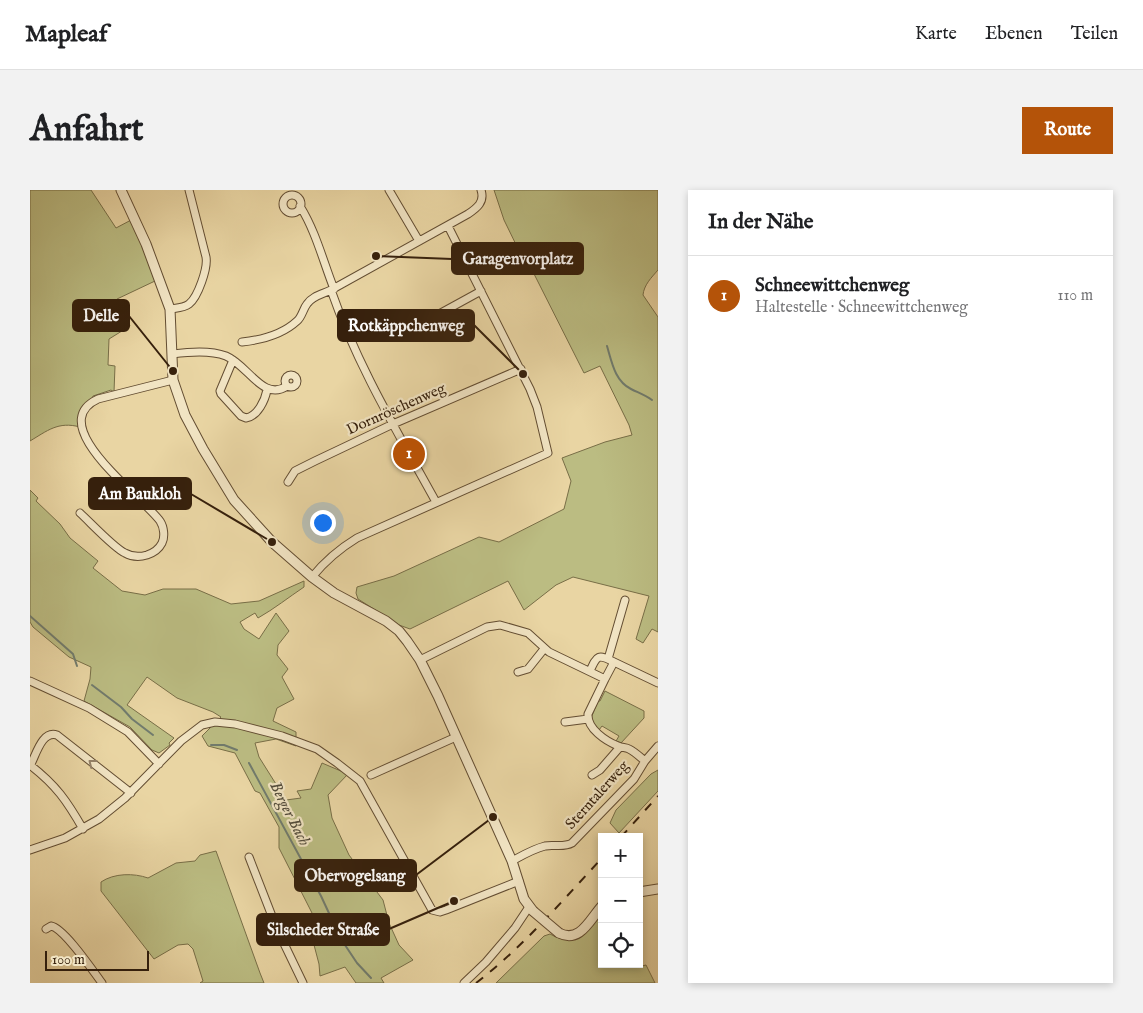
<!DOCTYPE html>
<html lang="de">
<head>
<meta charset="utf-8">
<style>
	body { margin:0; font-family:"IM FELL English",serif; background:#f2f2f2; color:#202124 }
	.controls { position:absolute; right:15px; bottom:15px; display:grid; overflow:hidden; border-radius:0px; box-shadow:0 2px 8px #0003 }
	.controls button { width:45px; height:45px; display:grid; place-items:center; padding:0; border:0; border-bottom:1px solid #e0e0e0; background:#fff; color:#202124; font:25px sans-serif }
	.scale { position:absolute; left:15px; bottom:12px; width:104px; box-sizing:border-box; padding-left:5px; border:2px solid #36200c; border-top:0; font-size:14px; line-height:18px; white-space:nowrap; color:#36200c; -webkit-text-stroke:4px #f1e4c3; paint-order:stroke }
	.you { position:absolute; left:292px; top:332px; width:18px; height:18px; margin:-12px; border:4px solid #fff; border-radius:50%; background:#1a73e8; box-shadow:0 0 0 8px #1a73e833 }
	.badge { display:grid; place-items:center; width:32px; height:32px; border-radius:50%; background:#b45309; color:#fff; font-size:16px; font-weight:700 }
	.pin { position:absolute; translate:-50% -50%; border:2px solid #fff; box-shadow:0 1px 5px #0006 }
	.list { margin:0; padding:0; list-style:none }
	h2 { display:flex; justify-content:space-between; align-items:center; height:65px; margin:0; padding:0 20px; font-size:21px }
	h2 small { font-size:16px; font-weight:400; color:#757577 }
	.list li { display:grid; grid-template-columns:32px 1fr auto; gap:15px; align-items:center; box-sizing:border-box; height:80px; padding:0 20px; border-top:1px solid #e0e0e0 }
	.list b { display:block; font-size:19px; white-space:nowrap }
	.list p { margin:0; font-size:16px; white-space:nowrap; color:#757577 }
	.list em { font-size:16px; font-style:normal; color:#757577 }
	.icon { flex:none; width:28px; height:28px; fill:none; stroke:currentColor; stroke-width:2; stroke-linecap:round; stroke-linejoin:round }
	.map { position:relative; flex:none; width:628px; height:793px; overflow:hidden; border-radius:0px }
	header { display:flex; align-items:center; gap:30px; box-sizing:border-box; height:70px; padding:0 25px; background:#fff; border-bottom:1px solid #e0e0e0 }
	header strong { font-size:24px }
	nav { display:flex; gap:28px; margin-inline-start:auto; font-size:18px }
	.intro { display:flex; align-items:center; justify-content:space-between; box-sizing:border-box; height:120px; padding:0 30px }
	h1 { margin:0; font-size:35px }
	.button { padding:12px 22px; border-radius:0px; background:#b45309; color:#fff; font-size:18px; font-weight:700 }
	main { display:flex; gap:30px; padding:0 30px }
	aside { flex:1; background:#fff; border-radius:0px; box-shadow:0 2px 8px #0003 }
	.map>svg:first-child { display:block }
	.green { fill:#bbbc82; stroke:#786e47 }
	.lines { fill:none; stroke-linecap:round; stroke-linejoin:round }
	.stream { stroke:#717b6d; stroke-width:2 }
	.minor-casing { stroke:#634d32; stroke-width:9 }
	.tertiary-casing { stroke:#634d32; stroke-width:11 }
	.minor { stroke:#f1e4c3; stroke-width:7 }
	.tertiary { stroke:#f1e4c3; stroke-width:9 }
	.rail { stroke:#36200c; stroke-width:2; stroke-dasharray:9 9; stroke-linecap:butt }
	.tertiary-bridge-casing { stroke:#634d32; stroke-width:11; stroke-linecap:butt }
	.tertiary-bridge { stroke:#f1e4c3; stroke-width:9 }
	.oneway { stroke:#948268 }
	.labels { text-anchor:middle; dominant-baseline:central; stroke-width:4.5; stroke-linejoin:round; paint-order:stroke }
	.street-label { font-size:15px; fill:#36200c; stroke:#f1e4c3 }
	.water-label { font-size:16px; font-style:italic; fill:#544d3d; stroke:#f1e4c3 }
	.leader { fill:none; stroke:#36200c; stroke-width:2 }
	.callout-dot { fill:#36200c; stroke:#f1e4c3; stroke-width:2 }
	.callout { fill:#36200c; stroke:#36200c; stroke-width:2 }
	.callout-label { font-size:16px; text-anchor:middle; font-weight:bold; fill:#fff }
</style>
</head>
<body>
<header>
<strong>Mapleaf</strong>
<nav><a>Karte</a><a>Ebenen</a><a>Teilen</a></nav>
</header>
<div class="intro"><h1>Anfahrt</h1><a class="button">Route</a></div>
<main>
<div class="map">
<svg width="628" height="793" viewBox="0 0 628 793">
	<rect width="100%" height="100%" fill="#e9d5a3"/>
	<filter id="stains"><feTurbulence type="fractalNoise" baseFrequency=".004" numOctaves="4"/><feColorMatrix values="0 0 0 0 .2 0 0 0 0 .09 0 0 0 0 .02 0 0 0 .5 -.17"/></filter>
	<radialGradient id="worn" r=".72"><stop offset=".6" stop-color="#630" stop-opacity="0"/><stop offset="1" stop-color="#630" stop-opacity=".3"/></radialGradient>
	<path class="green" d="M0 0H61L86 38 103 29 125 91 87 109 100 136 79 149 78 175 85 176 84 202 81 200 63 206 50 237C28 231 17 241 0 251Z
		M464 0H628V80C621 88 614 95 613 105L628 127V442L622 439 613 453 606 449 619 406 543 387 526 395 494 420 478 391 380 439 369 435 328 409 326 403 327 397 364 386 449 347 469 352 534 319 541 291 532 268 575 252 602 245 599 235 570 176 554 183 498 72 495 73 474 30Z
		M0 300 8 308 6 311 30 334 40 348 68 371 63 378 92 401 115 405 133 399H166L201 414 229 411 274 391V397C259 407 244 419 228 428L225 423 210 432 214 439 229 449 246 423 259 441 248 455 247 465 258 479 252 487 264 509 247 518 243 531 266 542V556L246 549 225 553 229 567 256 610 271 608 267 601 281 599 292 573 318 584 298 605 302 628 319 665 353 710 359 733 369 755 383 770 351 788 354 793H326L315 777 290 786 289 774 278 732 282 723 249 658V637L230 603 225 601 205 563 178 556 172 546 191 527 183 522 147 508 117 487 97 515 144 548 139 553 140 555 129 563 122 560 100 537 54 511 60 489 61 477 39 467 3 437 0 432Z
		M575 501 614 521V528L591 553 586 551 589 546 572 536 569 540 565 537 561 528 568 511H570Z
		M628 580V601L589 643 580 633 586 620 621 584Z
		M186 661 230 783 234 793H170L173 791 163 759 158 754 148 755 124 769 71 701V692C84 683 104 683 118 688L146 673 165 671 170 665Z
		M572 723V774H607L608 777 616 775 625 793H466L514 746 520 744C547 759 556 742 572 723Z"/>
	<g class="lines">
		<path class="stream" d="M577 156C582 173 585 191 601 199 609 203 615 205 622 210
			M0 426 43 464 47 476
			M62 495 91 517 102 529 123 545
			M181 555H194L207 560
			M219 573 291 706 311 749 327 773 341 788"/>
		<g class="minor-casing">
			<path id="minor" d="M359 0 389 51
				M253 14a9 9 0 1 1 18 0a9 9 0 1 1-18 0Z
				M270 16C286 42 293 71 304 99
				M301 100C327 175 368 243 406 312
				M140 119C146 118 154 118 159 114 168 107 178 78 176 67L159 0
				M399 136 409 124 451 101
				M212 152C231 150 253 144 267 131 272 127 273 119 277 114 282 106 293 104 301 100L438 24C447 18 455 12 451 0
				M142 164C159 162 180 160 196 166 218 175 233 212 257 196
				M203 170 190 201 191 204 211 226 216 228C228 226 235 210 237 200
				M255 191a6 6 0 1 1 12 0a6 6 0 1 1-12 0Z
				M258 292 265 281 285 271 363 234 491 179
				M50 323C60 332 84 358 95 363 102 367 110 367 117 365 123 363 129 359 132 353 135 347 134 337 130 331 113 307 12 235 68 209L143 190
				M282 387C295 371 309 359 327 348L518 263 507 217 500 199 418 36
				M578 469 595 410
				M390 470 457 437 470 435 498 443 519 462 575 489 584 472C568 464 567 465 560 481
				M584 472 628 493
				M488 482 498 479 514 459
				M575 489 558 524C557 539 576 551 588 556 592 558 596 557 599 559 605 562 610 567 615 571
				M0 491 59 518 98 542 129 574
				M535 532 558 529
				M0 575C26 595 37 611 53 639
				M0 576C6 565 12 540 27 545L101 603
				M341 585 426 547
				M562 585 570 580 590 557
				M0 660 35 648 69 629 95 608 151 551 172 535 185 532 205 534 252 546 287 559 307 573 330 591 402 720 410 722 416 720 489 691
				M219 667 247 739 273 793
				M482 671C493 665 503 659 515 656 524 654 533 658 542 653L604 589 615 571 628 556
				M16 739 21 736C34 738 63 781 72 793
				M434 793 456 772 485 738 499 717"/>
		</g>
		<g class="tertiary-casing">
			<path id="tertiary" d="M91 0 116 54 140 119 143 190 155 225 173 259 204 310 242 352 282 387 304 403 356 431 369 441 377 451 390 470 408 506 482 671 494 709 503 721
				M609 702 628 699
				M529 743C550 754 560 729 572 716"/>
		</g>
		<use href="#minor" class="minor"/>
		<use href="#tertiary" class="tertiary"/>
		<path class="rail" d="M591 647 628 606
			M446 793C493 757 532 711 572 668"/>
		<g class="tertiary-bridge-casing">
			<path id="tertiary-bridge" d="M503 721 529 743"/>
		</g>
		<use href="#tertiary-bridge" class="tertiary-bridge"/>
	</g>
	<defs><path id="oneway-chevron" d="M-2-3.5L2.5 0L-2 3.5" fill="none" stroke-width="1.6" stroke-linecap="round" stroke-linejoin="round" transform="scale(1.25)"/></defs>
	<use class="oneway" href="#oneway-chevron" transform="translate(62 573) rotate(-142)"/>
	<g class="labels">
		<g class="street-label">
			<text transform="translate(366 219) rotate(-24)">Dornröschenweg</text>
			<text transform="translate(567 605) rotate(-48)">Sterntalerweg</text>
		</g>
		<g class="water-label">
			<text transform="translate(259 624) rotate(63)">Berger Bach</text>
		</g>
	</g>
	<path class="leader" d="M346 66L422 69M143 181L99 126M493 184L444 135M242 352L161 304M463 627L386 685M424 711L359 739"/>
	<g class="callout-dot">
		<circle cx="346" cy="66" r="5"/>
		<circle cx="143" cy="181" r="5"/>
		<circle cx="493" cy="184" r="5"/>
		<circle cx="242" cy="352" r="5"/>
		<circle cx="463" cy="627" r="5"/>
		<circle cx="424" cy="711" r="5"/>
	</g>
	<g class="callout">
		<rect x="422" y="53" width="131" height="31" rx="5"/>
		<rect x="43" y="110" width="56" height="31" rx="5"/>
		<rect x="308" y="120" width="136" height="31" rx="5"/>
		<rect x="59" y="288" width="102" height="31" rx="5"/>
		<rect x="265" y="670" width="121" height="31" rx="5"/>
		<rect x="227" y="724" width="132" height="31" rx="5"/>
	</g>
	<g class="callout-label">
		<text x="488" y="74">Garagenvorplatz</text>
		<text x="71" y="131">Delle</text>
		<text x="376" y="141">Rotkäppchenweg</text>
		<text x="110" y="309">Am Baukloh</text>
		<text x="325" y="691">Obervogelsang</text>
		<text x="293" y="745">Silscheder Straße</text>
	</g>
	<rect width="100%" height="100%" filter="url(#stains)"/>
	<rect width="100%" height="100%" fill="url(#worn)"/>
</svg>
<div class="controls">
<button>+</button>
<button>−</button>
<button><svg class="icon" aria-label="locate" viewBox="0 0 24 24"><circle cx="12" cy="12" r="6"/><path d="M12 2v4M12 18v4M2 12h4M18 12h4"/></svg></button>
</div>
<div class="scale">100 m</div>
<div class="you"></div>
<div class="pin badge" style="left:379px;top:264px">1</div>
</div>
<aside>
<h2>In der Nähe<small></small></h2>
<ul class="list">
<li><span class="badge">1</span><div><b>Schneewittchenweg</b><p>Haltestelle · Schneewittchenweg</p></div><em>110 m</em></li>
</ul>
</aside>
</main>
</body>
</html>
